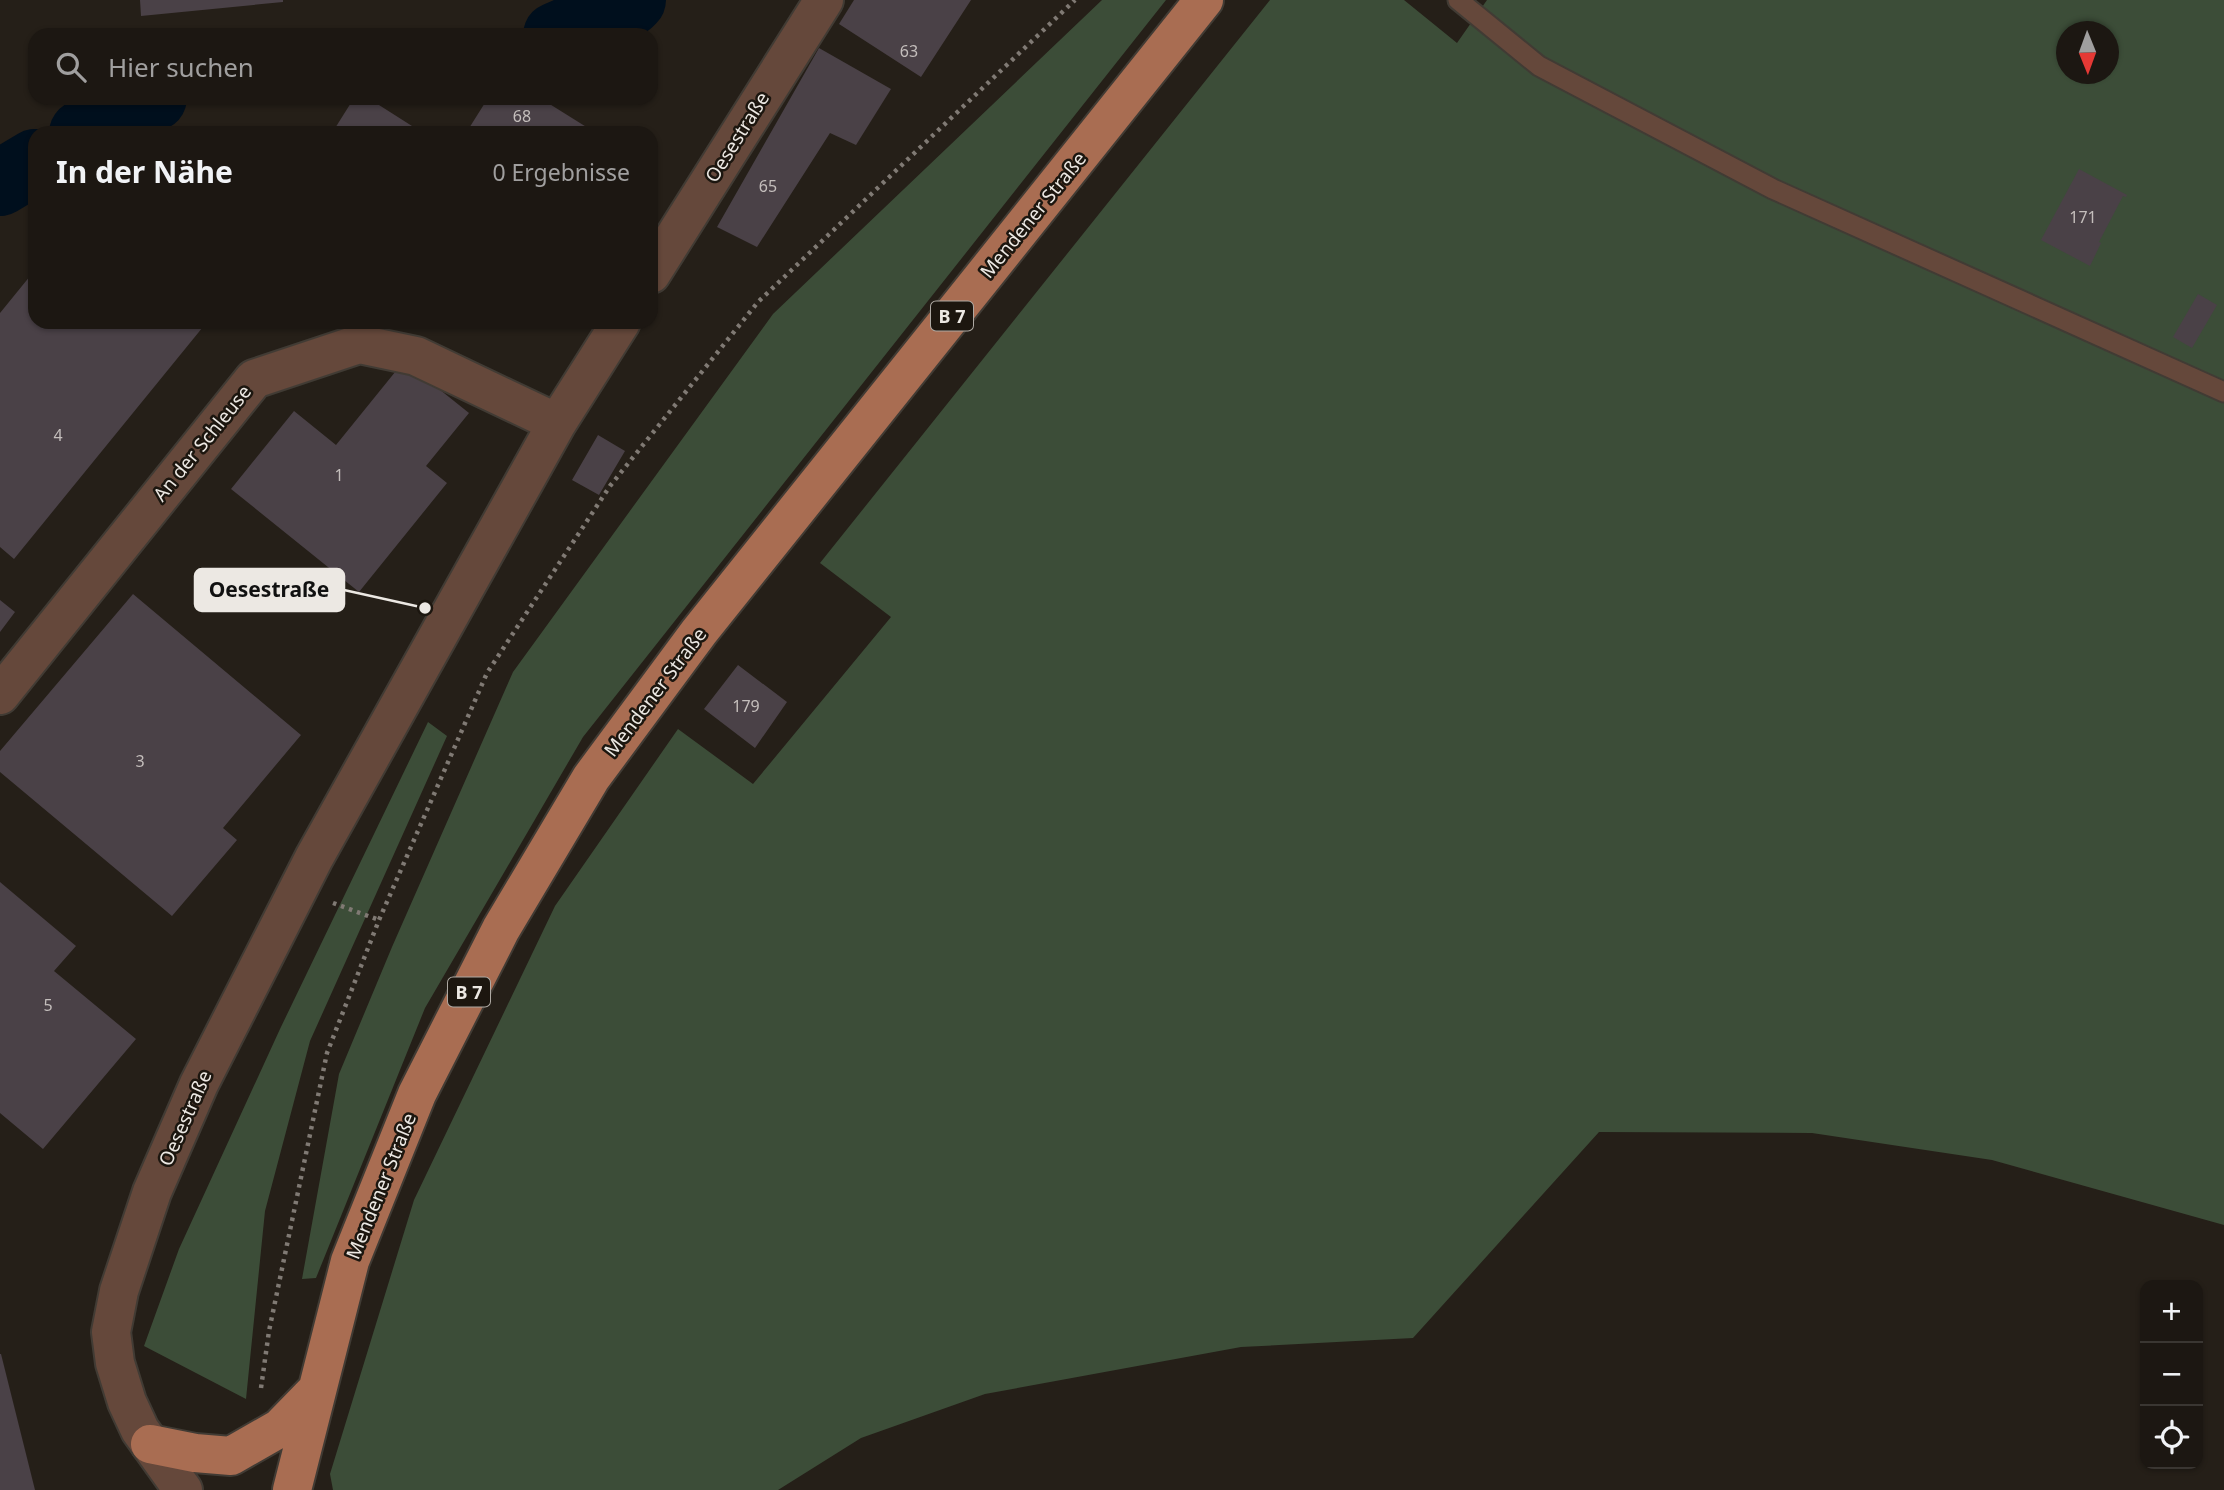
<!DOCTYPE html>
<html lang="de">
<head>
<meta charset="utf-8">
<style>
	body { margin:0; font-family:"Noto Sans",sans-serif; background:#292420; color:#f1f3f6 }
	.controls { position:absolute; right:21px; bottom:21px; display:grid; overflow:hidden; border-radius:14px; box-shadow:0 2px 5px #0004 }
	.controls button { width:63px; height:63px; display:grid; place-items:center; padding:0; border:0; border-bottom:2px solid #3a3632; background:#1c1712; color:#f1f3f6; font:35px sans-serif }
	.compass { position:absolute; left:2056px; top:21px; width:63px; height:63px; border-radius:50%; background:#1c1712; box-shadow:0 2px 5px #0004; rotate:179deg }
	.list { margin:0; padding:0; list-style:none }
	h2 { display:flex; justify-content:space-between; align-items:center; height:91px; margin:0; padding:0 28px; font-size:30px }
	h2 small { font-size:23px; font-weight:400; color:#a09f9f }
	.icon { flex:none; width:38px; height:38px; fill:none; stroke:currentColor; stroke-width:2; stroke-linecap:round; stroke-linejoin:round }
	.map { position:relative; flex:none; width:2224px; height:1490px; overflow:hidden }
	.search { position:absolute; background:#1c1712; box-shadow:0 2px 5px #0004; left:28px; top:28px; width:630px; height:77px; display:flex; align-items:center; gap:18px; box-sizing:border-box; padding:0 24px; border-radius:21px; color:#a09f9f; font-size:26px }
	.panel { position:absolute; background:#1c1712; box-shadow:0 2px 5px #0004; left:28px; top:126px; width:630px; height:203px; border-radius:21px }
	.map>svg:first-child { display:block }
	.green { fill:#3c4d38; fill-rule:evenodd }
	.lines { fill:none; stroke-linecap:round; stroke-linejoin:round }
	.river { stroke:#000f1d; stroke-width:66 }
	.building { fill:#4a4147 }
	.lane-casing { stroke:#413b34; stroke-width:23 }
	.street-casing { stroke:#413b34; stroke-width:42 }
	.primary-casing { stroke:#413b34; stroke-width:42 }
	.path { stroke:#807a74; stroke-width:4.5; stroke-dasharray:3.5 5; stroke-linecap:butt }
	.lane { stroke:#65483b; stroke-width:19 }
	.street { stroke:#65483b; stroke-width:38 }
	.primary { stroke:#a96d52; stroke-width:38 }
	.labels { text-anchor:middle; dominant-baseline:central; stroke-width:5; stroke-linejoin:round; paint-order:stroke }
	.number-label { font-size:16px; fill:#c4bebc }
	.shield { fill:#1c160f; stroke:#aea9a3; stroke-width:2 }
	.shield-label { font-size:18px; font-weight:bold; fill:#ece8e3 }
	.street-label { font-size:19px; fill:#ece8e3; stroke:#1c160f }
	.leader { fill:none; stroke:#ece8e3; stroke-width:2.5 }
	.callout-dot { fill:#ece8e3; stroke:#1c160f; stroke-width:2.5 }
	.callout { fill:#ece8e3; stroke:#ece8e3; stroke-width:2.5 }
	.callout-label { font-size:21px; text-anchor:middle; font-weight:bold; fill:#111 }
</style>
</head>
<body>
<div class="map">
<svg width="2224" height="1490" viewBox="0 0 2224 1490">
	<rect width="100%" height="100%" fill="#251f18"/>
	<path class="green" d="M1102 0H1166L583 737 425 1008 316 1278 302 1279 339 1074 392 947 513 672 773 314Z
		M1270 0H1404L1457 43 1487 0H2224V1225L1992 1160 1812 1133 1599 1132 1413 1338 1241 1347 985 1394 861 1438 778 1490H333L330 1474 414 1200 555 906 678 729 753 784 891 617 820 563ZM2066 32H2108V74H2066Z
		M428 722 447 736 310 1041 265 1211 246 1399 144 1346 179 1249 280 1029Z"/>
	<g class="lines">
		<path class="river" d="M556 35 629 4 633 0
			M82 133 125 106 154 98
			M0 183 35 162"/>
	</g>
	<path class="building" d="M140 0H283V2L141 16Z
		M854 0H971L921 77 839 24Z
		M819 48 891 89 856 145 830 133 757 247 717 227Z
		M354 98H368L423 133H332Z
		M488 98H540L596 133H466Z
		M2079 169 2127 195 2126 197 2123 196 2099 242 2101 243 2090 266 2041 240Z
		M35 270V322H207L14 559 0 547V313Z
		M2198 294 2217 305 2192 348 2173 337Z
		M404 361 469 413 426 466 447 483 359 592 231 489 294 411 336 445Z
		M598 435 625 451 599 495 572 480Z
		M133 594 301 735 223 828 237 840 172 916 0 772V751Z
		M0 600 15 612 0 632Z
		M738 665 787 702 755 748 704 709Z
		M0 882 76 946 54 971 136 1039 43 1149 0 1113Z
		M0 1354H1L35 1490H0Z"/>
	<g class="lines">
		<g class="lane-casing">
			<path id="lane" d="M1458 0 1539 66 1773 189 2224 392"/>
		</g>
		<g class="street-casing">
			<path id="street" d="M651 274 824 0
				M0 695 254 379 359 344 416 356 557 423
				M183 1490 140 1430 127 1402 115 1363 111 1332 119 1291 152 1192 199 1084 314 858 557 423 621 322"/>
		</g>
		<g class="primary-casing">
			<path id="primary" d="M150 1444 195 1453 231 1456 280 1428 315 1392
				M292 1490 350 1261 417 1094 501 929 591 778 699 632 1204 0"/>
		</g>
		<path class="path" d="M333 903 379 920
			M261 1388 269 1331 327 1053 379 920 487 673 610 486 758 302 1075 0"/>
		<use href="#lane" class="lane"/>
		<use href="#street" class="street"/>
		<use href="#primary" class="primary"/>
	</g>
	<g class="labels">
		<g class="number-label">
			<text x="909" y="51">63</text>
			<text x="522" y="116">68</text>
			<text x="768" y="186">65</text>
			<text x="2083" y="217">171</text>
			<text x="58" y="435">4</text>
			<text x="339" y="475">1</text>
			<text x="746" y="706">179</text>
			<text x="140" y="761">3</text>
			<text x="48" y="1005">5</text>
		</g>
		<g class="shield">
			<rect x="931" y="301.5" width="42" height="29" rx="5"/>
			<rect x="448" y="977.5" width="42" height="29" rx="5"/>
		</g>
		<g class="shield-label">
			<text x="952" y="316">B 7</text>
			<text x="469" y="992">B 7</text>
		</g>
		<g class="street-label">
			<text transform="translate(737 137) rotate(-58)">Oesestraße</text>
			<text transform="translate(1033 215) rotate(-51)">Mendener Straße</text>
			<text transform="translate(202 443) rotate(-51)">An der Schleuse</text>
			<text transform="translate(655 692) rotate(-53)">Mendener Straße</text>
			<text transform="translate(185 1118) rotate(-66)">Oesestraße</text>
			<text transform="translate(381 1186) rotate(-68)">Mendener Straße</text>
		</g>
	</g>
	<path class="leader" d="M425 608L344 590"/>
	<circle class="callout-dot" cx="425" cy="608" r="7"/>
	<rect class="callout" x="195" y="569" width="149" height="42" rx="7"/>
	<g class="callout-label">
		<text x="269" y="597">Oesestraße</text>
	</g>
</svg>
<div class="controls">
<button>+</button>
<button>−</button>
<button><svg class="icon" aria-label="locate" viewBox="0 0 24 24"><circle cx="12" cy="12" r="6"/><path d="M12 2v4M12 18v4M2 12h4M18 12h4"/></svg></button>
</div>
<svg class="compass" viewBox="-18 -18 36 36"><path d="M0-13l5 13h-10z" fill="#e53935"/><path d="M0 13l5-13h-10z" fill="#a09f9f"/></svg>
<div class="search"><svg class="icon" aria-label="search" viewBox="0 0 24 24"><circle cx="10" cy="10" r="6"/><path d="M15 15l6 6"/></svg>Hier suchen</div>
<section class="panel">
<h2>In der Nähe<small>0 Ergebnisse</small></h2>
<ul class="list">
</ul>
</section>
</div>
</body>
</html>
